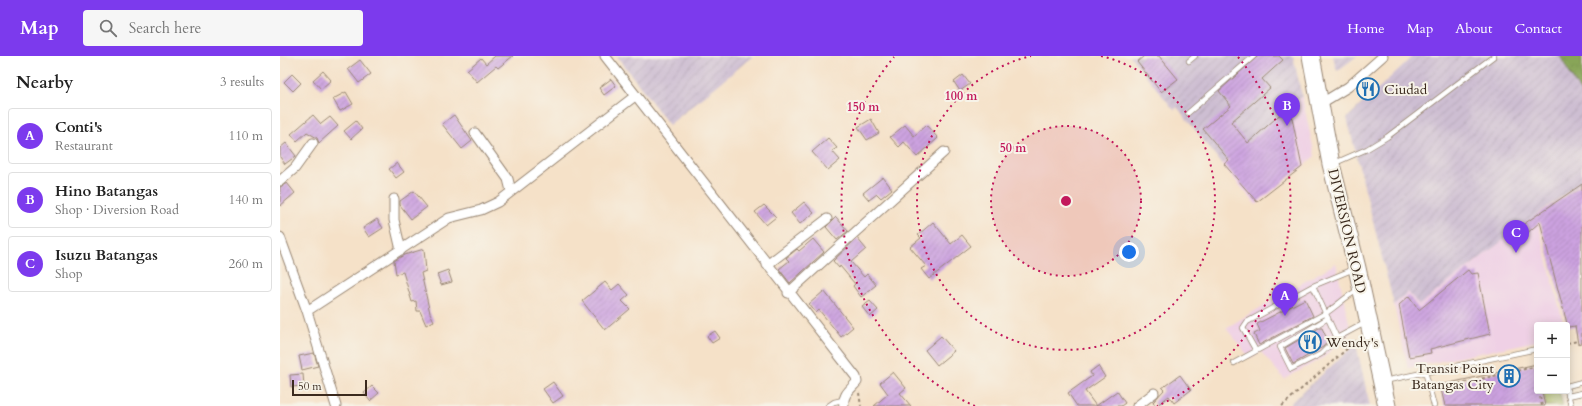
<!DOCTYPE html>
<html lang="en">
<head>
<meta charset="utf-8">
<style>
	body { margin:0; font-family:Cardo,serif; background:#f6f6f6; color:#222 }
	.controls { position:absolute; right:12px; bottom:12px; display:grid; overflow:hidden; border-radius:4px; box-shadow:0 2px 10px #0003 }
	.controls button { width:36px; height:36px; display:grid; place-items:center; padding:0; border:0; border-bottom:1px solid #e0e0e0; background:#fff; color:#222; font:20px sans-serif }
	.scale { position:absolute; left:12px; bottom:10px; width:75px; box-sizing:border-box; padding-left:4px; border:2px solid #3b2a1e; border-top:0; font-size:11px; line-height:14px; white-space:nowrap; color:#3b2a1e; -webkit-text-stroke:3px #f7f3e8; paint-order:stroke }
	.you { position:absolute; left:849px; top:196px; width:14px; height:14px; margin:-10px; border:3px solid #fff; border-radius:50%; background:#1a73e8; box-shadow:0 0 0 6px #1a73e833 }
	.badge { display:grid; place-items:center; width:26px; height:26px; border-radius:50%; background:#7c3aed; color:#fff; font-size:13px; font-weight:700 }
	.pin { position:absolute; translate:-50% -33px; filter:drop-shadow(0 1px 2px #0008) }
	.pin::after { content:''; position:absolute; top:21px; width:14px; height:12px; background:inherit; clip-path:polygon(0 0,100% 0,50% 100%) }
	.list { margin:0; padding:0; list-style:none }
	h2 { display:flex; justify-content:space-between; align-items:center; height:52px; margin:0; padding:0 16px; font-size:17px }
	h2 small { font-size:13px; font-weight:400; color:#767676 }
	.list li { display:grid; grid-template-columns:26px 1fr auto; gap:12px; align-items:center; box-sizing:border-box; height:56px; margin:0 8px 8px; padding:0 8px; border:1px solid #e0e0e0; border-radius:4px }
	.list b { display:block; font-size:15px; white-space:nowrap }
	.list p { margin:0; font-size:13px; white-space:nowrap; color:#767676 }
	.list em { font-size:13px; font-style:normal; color:#767676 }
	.icon { flex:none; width:22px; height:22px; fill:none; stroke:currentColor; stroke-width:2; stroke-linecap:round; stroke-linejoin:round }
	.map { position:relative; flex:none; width:1302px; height:350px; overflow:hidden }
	header { display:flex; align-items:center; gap:24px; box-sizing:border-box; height:56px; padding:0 20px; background:#7c3aed; color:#fff }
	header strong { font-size:19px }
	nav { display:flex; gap:22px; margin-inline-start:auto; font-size:14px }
	.search { width:280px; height:36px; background:#f6f6f6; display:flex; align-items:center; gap:10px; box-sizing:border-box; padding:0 14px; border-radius:4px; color:#767676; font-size:15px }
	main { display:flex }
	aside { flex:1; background:#fff }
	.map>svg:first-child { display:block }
	.built { fill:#efd0e5 }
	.industrial { fill:url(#industrial-furrows) }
	.grass { fill:url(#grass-tufts); stroke:#737440 }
	.forest { fill:url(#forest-crowns); stroke:#62683b }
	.building { fill:url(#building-hatch) }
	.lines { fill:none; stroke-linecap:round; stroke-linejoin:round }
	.lane-casing { stroke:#988673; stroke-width:6 }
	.street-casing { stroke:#988673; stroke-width:11 }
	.highway-casing { stroke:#988673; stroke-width:19 }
	.path { stroke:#988673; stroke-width:2; stroke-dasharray:3 3; stroke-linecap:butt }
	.lane { stroke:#fff; stroke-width:4.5 }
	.street { stroke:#fff; stroke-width:9 }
	.highway { stroke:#fff; stroke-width:17 }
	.ring { fill:none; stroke:#c2185b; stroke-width:2; stroke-dasharray:2 4 }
	.labels { text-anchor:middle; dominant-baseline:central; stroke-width:4; stroke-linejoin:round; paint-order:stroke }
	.poi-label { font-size:14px; fill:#3b2a1e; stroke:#f7f3e8; text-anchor:start }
	.street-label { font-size:14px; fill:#3b2a1e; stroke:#f7f3e8 }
	.centre { fill:#c2185b; stroke:#f7f3e8; stroke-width:2 }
	.ring-label { font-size:12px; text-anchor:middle; font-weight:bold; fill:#c2185b; stroke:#f7f3e8; stroke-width:4; stroke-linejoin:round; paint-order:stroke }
</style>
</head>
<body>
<header>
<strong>Map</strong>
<div class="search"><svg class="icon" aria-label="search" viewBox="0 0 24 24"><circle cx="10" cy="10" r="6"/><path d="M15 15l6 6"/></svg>Search here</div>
<nav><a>Home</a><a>Map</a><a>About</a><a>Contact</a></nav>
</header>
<main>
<aside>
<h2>Nearby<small>3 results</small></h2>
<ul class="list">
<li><span class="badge">A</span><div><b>Conti's</b><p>Restaurant</p></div><em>110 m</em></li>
<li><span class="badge">B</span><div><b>Hino Batangas</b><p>Shop · Diversion Road</p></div><em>140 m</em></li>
<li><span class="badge">C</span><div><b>Isuzu Batangas</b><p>Shop</p></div><em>260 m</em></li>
</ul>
</aside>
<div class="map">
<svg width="1302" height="350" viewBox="0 0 1302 350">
	<defs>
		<pattern id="industrial-furrows" width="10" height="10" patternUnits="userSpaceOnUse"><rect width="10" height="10" fill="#cdbed2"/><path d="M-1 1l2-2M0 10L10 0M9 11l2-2" fill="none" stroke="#b1a3b4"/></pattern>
		<pattern id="grass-tufts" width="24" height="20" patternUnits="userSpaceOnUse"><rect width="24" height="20" fill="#abbe62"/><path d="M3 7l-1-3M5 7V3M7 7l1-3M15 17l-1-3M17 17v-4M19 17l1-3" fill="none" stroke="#8c9b50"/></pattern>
		<pattern id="forest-crowns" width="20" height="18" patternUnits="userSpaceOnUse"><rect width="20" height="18" fill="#88a558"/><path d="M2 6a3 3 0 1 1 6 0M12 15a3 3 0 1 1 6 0" fill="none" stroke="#708748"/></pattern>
		<pattern id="building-hatch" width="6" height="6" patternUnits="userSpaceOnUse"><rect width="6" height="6" fill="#cca2e0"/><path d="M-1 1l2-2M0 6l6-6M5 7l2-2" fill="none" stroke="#a784b5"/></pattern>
	</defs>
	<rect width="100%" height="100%" fill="#f7f3e8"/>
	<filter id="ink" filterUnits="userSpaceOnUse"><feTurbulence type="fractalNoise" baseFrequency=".025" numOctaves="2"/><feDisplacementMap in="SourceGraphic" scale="8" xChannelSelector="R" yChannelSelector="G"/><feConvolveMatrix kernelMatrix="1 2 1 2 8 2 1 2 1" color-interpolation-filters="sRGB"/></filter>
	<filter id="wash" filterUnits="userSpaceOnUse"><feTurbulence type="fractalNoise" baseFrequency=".012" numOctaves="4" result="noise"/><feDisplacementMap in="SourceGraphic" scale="16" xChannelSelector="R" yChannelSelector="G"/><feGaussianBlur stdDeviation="0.9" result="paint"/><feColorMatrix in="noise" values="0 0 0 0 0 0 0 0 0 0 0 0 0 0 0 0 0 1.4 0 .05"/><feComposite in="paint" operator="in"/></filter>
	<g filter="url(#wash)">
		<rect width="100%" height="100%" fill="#f5e1c8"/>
		<path class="built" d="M1022 40 1035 100 976 149 942 108Z
			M1256 159 1284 269H1257V285L1128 312 1114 249 1128 236 1139 249Z
			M1056 207 1071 276 1043 302 1004 323 981 296 970 302 946 272Z"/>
		<path class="industrial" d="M337 0H473L389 69Z
			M850 0H1013L1022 40 942 108 897 51 894 54Z
			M1053 0H1077L1057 15Z
			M1133 0H1280L1302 39V126L1256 159 1139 249 1128 236 1114 249 1067 62Z
			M1076 288 1090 350H1007Z"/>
		<path class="grass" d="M1263 335H1279L1283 350H1266Z"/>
		<path class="forest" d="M1280 0H1302V39Z"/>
		<g id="blocks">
			<path class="building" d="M215 0H233L218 12 216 10 197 26 187 14 201 2 206 8Z
				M864 0H879L898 23 881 36 857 6Z
				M978 0H999L1003 4 982 23 990 32 951 66 968 87 1005 54 1012 62 1022 111 977 146 944 108 949 104 923 73 951 50 939 35Z
				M80 4 91 18 79 27 68 13Z
				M43 15 51 24 41 33 33 24Z
				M12 18 21 27 13 35 4 26Z
				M683 19 690 28 680 35 674 26Z
				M331 23 336 30 324 39 319 32Z
				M66 36 73 48 60 55 53 43Z
				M33 59 41 68 50 61 58 70 39 87 37 82 27 76 17 85 11 78Z
				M174 59 192 85 182 93 162 68Z
				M591 63 599 77 587 84 578 71Z
				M76 65 82 73 71 83 64 75Z
				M625 69 634 80 646 69 658 82 637 101 624 86 619 91 610 81Z
				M548 82 557 92 552 95 560 104 548 114 532 96Z
				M6 87 16 100 5 108 0 101V92Z
				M117 107 124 116 116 122 109 113Z
				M603 121 612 133 601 142 597 138 589 144 583 137Z
				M7 127 15 137 0 150V131Z
				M1302 128V287L1298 288 1295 270 1288 271 1260 166 1245 179 1238 172Z
				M134 135 147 151 131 163 120 149V145Z
				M524 146 534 157 520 168 511 157Z
				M484 149 496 161 486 169 475 156Z
				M556 161 568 175 557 184 546 171Z
				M97 163 103 172 89 181 83 172Z
				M653 166 671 188 682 179 691 190 649 223 641 213 646 210 630 191 641 182 638 179Z
				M577 182 586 193 571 206 584 221 587 218 596 229 581 241 573 230 575 228 560 210 559 212 553 205Z
				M533 183 544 196 510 227 499 213 509 205 506 202 517 193 519 195Z
				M144 193 146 215 141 217 150 257 154 265 146 269 140 255H137L136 245 132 246 123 216 116 218 114 205 124 199Z
				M168 214 172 226 161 229 157 218Z
				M1188 214 1191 218 1198 217 1210 278 1150 293 1151 297 1129 301 1119 249 1129 240 1139 254Z
				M325 226 332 234 339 228 349 239 342 245 350 253 325 274 302 245Z
				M544 235 573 271 561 281 539 254 536 257 529 248Z
				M1025 243 1033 260 979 289 974 278 980 275 977 268Z
				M590 245 598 254 590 261 582 251Z
				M1039 272H1042L1048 285 1043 291 1013 308 1005 292Z
				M435 275 440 282 432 287 427 280Z
				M661 280 674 295 657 309 645 294Z
				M34 297 38 310 22 314 19 300Z
				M1257 308V335H1262L1265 350H1165L1160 329Z
				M818 310 825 321 805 335 816 350 837 335 845 347 841 350H797L788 337 812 320 810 316Z
				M613 316 626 332 620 337 631 350H594L608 338 600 327Z
				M23 318 24 330 11 331 10 319Z
				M900 319 911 334 894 347 889 340 876 350 873 346 884 334 882 332Z
				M273 326 283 340 273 347 263 333Z
				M92 330 99 337 90 345 84 337Z"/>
		</g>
	</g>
	<g filter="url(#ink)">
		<use href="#blocks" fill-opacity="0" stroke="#988673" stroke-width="1"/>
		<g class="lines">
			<g class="lane-casing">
				<path id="lane" d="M909 5 915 0
					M908 57 974 0
					M1055 107 1087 93 1107 81 1214 0
					M1033 230 1057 282
					M1048 262 1000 291 1011 313 1041 298 1057 282 1085 267
					M976 295 963 272 967 266 1033 230 1074 213
					M954 307 1046 257C1057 250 1066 240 1078 234
					M1145 315 1154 350
					M1104 325 1257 293
					M1287 330 1302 326
					M1287 334 1291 350
					M1288 340 1302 337
					M548 350 554 346 563 344"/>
			</g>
			<g class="street-casing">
				<path id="street" d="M325 0 576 321 577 326C570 334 562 339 564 350
					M1040 48 1068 31 1103 0
					M195 77 228 123 231 135
					M0 125 15 112 33 87
					M114 143V164L121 194
					M0 181 27 255
					M487 209 547 163
					M508 237 664 96
					M56 350 27 255 169 162 201 154 218 146 355 40
					M857 350 874 337"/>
			</g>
			<g class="highway-casing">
				<path id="highway" d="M1031 0 1051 108 1077 212 1107 350"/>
			</g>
			<path class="path" d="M1287 287 1298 285
				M1155 333 1254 311 1257 325
				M1259 335 1262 350
				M579 337 581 350
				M1002 350 1078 283"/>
			<use href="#lane" class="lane"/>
			<use href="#street" class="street"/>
			<use href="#highway" class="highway"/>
		</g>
	</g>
	<circle cx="786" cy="145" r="75" fill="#c2185b" fill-opacity=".12"/>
	<g class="ring">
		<circle cx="786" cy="145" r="75"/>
		<path d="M821 0A149 149 0 1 1 751 0"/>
		<path d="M695 350A224 224 0 0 1 614 1M958 1A224 224 0 0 1 877 350"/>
	</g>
	<defs>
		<g id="restaurant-ring" transform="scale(1.15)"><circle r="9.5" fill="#f7f3e8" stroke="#1f6fb2" stroke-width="1.5"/><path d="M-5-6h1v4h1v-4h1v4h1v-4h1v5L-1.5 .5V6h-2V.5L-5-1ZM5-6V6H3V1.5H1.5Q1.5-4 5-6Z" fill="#1f6fb2"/></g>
		<g id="building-ring" transform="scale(1.15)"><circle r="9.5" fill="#f7f3e8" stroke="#1f6fb2" stroke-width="1.5"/><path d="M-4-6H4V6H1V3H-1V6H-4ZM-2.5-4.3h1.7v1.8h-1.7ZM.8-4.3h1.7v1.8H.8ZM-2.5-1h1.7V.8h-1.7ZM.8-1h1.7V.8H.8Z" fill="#1f6fb2"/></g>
	</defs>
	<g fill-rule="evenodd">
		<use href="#restaurant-ring" x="1088" y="33"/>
		<use href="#restaurant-ring" x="1030" y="286"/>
		<use href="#building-ring" x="1229" y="320"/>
	</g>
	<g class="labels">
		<g class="poi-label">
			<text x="1104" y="33">Ciudad</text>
			<text x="1046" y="286">Wendy's</text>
			<text x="1214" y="312" text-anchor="end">Transit Point<tspan x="1214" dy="16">Batangas City</tspan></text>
		</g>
		<g class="street-label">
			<text transform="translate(1067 175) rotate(77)">DIVERSION ROAD</text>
		</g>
	</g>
	<circle cx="786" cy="145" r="6" class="centre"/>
	<g class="ring-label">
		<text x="681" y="44">100 m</text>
		<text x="583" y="55">150 m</text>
		<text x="733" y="96">50 m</text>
	</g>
</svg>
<div class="controls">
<button>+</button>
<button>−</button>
</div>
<div class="scale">50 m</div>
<div class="you"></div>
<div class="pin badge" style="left:1005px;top:260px">A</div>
<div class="pin badge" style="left:1007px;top:70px">B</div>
<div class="pin badge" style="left:1236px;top:197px">C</div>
</div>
</main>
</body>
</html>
